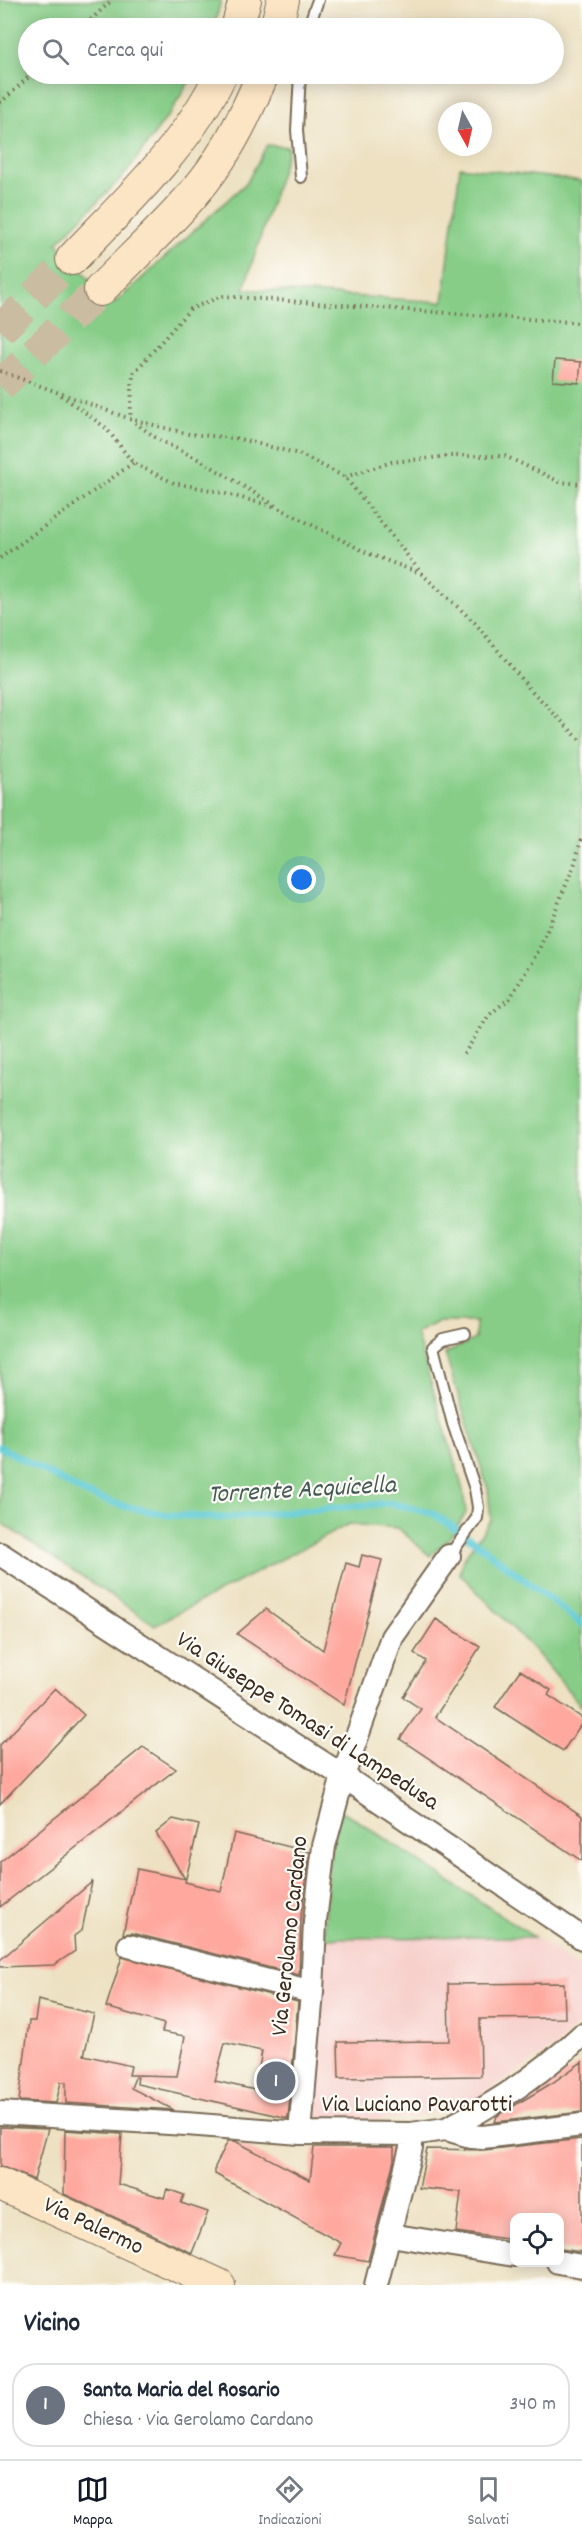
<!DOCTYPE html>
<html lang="it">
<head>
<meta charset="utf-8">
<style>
	body { margin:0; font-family:Dekko,sans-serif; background:#f2f2f3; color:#1f2937 }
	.controls { position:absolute; right:18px; bottom:18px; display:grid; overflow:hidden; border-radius:12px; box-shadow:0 3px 15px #0003 }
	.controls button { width:54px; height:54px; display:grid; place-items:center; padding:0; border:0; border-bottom:2px solid #e0e1e3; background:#fff; color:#1f2937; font:30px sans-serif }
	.compass { position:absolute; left:438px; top:102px; width:54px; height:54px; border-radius:50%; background:#fff; box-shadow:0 3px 15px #0003; rotate:172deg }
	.you { position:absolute; left:302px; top:880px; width:21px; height:21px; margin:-15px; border:4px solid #fff; border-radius:50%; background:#1a73e8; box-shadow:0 0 0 9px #1a73e833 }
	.badge { display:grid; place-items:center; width:39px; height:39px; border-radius:50%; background:#111827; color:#fff; font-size:20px; font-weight:700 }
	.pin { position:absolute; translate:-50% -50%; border:3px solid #fff; box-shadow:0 2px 6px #0006 }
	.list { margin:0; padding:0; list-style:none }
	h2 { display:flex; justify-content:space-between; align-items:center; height:78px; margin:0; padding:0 24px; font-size:26px }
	h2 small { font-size:20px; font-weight:400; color:#747a83 }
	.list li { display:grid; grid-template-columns:39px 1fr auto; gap:18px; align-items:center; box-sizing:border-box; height:84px; margin:0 12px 12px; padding:0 12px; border:2px solid #e0e1e3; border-radius:24px }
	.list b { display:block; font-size:22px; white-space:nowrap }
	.list p { margin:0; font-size:20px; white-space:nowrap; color:#747a83 }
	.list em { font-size:20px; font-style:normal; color:#747a83 }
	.icon { flex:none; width:33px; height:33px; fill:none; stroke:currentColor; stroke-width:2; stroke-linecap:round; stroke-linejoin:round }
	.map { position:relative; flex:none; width:582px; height:2285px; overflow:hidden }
	.search { position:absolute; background:#fff; box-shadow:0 3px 15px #0003; left:18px; right:18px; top:18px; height:66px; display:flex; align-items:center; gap:15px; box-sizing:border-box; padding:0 21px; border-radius:33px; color:#747a83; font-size:22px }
	.sheet { height:174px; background:#fff }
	nav { display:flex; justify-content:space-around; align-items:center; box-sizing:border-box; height:84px; border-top:2px solid #e0e1e3; background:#fff; font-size:16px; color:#747a83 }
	nav a { display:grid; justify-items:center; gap:3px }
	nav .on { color:#111827 }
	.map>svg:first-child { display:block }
	.built { fill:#f7d0cc }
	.green { fill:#87cd88; stroke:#617c53; stroke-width:1.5 }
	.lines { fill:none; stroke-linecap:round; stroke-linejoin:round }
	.stream { stroke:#5dcad5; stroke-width:7 }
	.building { fill:#fea89e; fill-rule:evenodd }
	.secondary-tunnel { stroke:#c9bca1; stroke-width:32; stroke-dasharray:32 16; stroke-linecap:butt }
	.lane-casing { stroke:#796a57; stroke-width:14 }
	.street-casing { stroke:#796a57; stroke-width:26 }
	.secondary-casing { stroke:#796a57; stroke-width:34 }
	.path { stroke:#796a57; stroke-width:4; stroke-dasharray:1.5 4.5; stroke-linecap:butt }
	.lane { stroke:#fff; stroke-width:10 }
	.street { stroke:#fff; stroke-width:22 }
	.secondary { stroke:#fce5c4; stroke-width:32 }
	.labels { text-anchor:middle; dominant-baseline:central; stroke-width:4.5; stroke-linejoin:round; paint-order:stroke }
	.street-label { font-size:24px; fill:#3b2a1e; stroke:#fdfcf7 }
	.water-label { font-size:26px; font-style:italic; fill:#455a55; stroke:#fdfcf7 }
</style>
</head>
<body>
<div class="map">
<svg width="582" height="2285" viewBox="0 0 582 2285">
	<rect width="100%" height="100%" fill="#fdfcf7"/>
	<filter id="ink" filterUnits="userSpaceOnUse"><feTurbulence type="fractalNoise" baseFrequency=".0167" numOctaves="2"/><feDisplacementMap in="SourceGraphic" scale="12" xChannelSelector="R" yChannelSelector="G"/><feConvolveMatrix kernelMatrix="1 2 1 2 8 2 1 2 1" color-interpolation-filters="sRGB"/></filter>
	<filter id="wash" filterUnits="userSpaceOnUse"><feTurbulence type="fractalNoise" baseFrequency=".008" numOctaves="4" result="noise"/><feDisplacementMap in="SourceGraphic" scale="24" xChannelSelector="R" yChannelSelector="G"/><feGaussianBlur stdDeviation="1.35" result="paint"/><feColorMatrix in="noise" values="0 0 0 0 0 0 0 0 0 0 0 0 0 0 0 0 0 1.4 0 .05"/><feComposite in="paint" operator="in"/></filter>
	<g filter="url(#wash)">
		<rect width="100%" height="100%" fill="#ede1c2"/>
		<path class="built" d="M534 1937 582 1969V2021L556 2046 477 2099 453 2109 407 2119 314 2120 324 1938Z"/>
		<path class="green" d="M0 0H221L214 28H28V74H194L170 113 125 174 57 243 100 290 116 302 247 182 267 145 289 147 244 289 443 302 460 167 582 181V1707L535 1651 460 1574 463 1559 491 1520 488 1489 445 1354 475 1339 476 1322H438L416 1333 463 1490 466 1513 450 1537 430 1556 398 1528 349 1524 155 1625 0 1522Z
			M340 1811 349 1815 534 1937 324 1938 329 1856Z"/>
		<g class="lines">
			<path class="stream" d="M0 1447 84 1493 123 1506 169 1515 218 1518 390 1503 432 1513 478 1544 582 1624"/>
		</g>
		<g id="blocks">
			<path class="building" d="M555 360 581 362 579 383 553 381Z
				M362 1555 382 1560 344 1705 237 1634 266 1609 323 1650 346 1563 359 1567Z
				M436 1619 480 1647 435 1717 582 1816V1861L400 1739 421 1709 403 1697 426 1661 414 1653Z
				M520 1670 551 1690 548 1695 582 1718V1723L563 1751 495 1707Z
				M55 1688 84 1715 0 1804V1745Z
				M143 1747 176 1769 0 1907V1862Z
				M173 1819 199 1825 185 1882 221 1891 234 1833 310 1852 301 1915 299 1975 132 1933 123 1934 137 1869 185 1879 156 1833Z
				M92 1882 82 1930 74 1936 75 1951 54 1965 0 1967V1960Z
				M122 1957 298 2002 288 2118 137 2084 138 2075 177 2076 185 2036 162 2032 164 2024 106 2007ZM225 2043 262 2051 255 2090 215 2081Z
				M564 1983 565 2018 480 2019 481 2076 339 2078 338 2042 449 2041 448 1984Z
				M38 2000 94 2014 84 2055 131 2066 129 2075H136L131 2088 174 2110 66 2103V2082H61L56 2103 19 2101 29 2021H35Z
				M582 2062V2112L495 2122 497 2116 552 2083Z
				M0 2127 48 2129 34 2180 0 2166Z
				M65 2130 122 2134 118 2184 164 2198 167 2189 184 2195 181 2203 208 2212 192 2253 64 2194Z
				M582 2139V2252L560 2249V2217H514V2240L456 2232 461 2192 419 2188 427 2149 484 2150Z
				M228 2141H235L310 2180 314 2147H394V2160L368 2261 335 2255 341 2243 215 2174V2167Z"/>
		</g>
	</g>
	<g filter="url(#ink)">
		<use href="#blocks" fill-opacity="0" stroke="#796a57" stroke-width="1.5"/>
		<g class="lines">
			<path class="secondary-tunnel" d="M0 330 72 259
				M0 386 100 290"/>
			<g class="lane-casing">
				<path id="lane" d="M308 28 318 0
					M300 74 297 130 301 177
					M449 1556 477 1518 478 1507 475 1489 453 1424 433 1347 443 1339 465 1334"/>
			</g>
			<g class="street-casing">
				<path id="street" d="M0 1554 343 1776 582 1938
					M129 1946 312 1992
					M0 2113 186 2124 300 2133 411 2134 446 2129 470 2136 483 2137 582 2125
					M446 2129C496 2104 542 2073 582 2035
					M300 2133 312 1992 315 1921 324 1846 343 1776 392 1637 449 1556
					M390 2235 514 2255
					M558 2262 582 2266
					M376 2285 411 2148V2134"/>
			</g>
			<g class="secondary-casing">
				<path id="secondary" d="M237 28 245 0
					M276 28 283 0
					M72 259C127 201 186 147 221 74
					M100 290C138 251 190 205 219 160 237 133 250 104 263 74
					M0 2184 219 2285"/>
			</g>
			<path class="path" d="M82 28 112 0
				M0 103 32 74
				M0 371 130 419 189 434 235 438 299 454 345 477 422 574 475 623 529 688 582 742
				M61 395 106 428 133 463 174 483 211 490 276 507
				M345 477 392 462 450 456H505L560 482 582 484
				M0 558 133 463
				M422 574 367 553 281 509 200 460 159 440 130 419 133 374 190 309 222 296 582 323
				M464 1054 489 1015 510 998 539 950 575 863 582 836"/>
			<use href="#lane" class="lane"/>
			<use href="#street" class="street"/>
			<use href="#secondary" class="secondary"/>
		</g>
	</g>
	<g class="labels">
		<g class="street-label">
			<text transform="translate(307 1722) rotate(33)">Via Giuseppe Tomasi di Lampedusa</text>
			<text transform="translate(291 1936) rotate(-84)">Via Gerolamo Cardano</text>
			<text x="417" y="2106">Via Luciano Pavarotti</text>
			<text transform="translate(93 2227) rotate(25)">Via Palermo</text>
		</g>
		<g class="water-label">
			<text transform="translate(302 1491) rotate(-3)">Torrente Acquicella</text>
		</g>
	</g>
</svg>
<div class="controls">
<button><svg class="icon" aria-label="locate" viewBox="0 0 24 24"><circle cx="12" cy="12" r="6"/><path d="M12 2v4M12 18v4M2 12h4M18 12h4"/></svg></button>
</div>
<svg class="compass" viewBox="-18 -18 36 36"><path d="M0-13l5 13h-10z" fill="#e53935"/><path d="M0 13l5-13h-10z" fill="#747a83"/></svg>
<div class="you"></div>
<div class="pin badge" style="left:276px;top:2081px;background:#6b7280">1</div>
<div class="search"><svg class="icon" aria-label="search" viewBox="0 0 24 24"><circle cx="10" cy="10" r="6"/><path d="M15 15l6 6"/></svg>Cerca qui</div>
</div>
<section class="sheet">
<h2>Vicino<small></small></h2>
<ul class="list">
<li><span class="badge" style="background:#6b7280">1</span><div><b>Santa Maria del Rosario</b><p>Chiesa · Via Gerolamo Cardano</p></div><em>340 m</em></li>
</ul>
</section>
<nav>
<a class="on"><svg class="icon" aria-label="map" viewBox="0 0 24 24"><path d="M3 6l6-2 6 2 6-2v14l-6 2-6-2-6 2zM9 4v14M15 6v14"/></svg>Mappa</a>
<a><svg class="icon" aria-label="directions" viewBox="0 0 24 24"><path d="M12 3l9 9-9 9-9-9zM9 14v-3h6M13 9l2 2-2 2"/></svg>Indicazioni</a>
<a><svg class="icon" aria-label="saved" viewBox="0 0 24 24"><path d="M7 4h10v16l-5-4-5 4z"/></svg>Salvati</a>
</nav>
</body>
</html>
